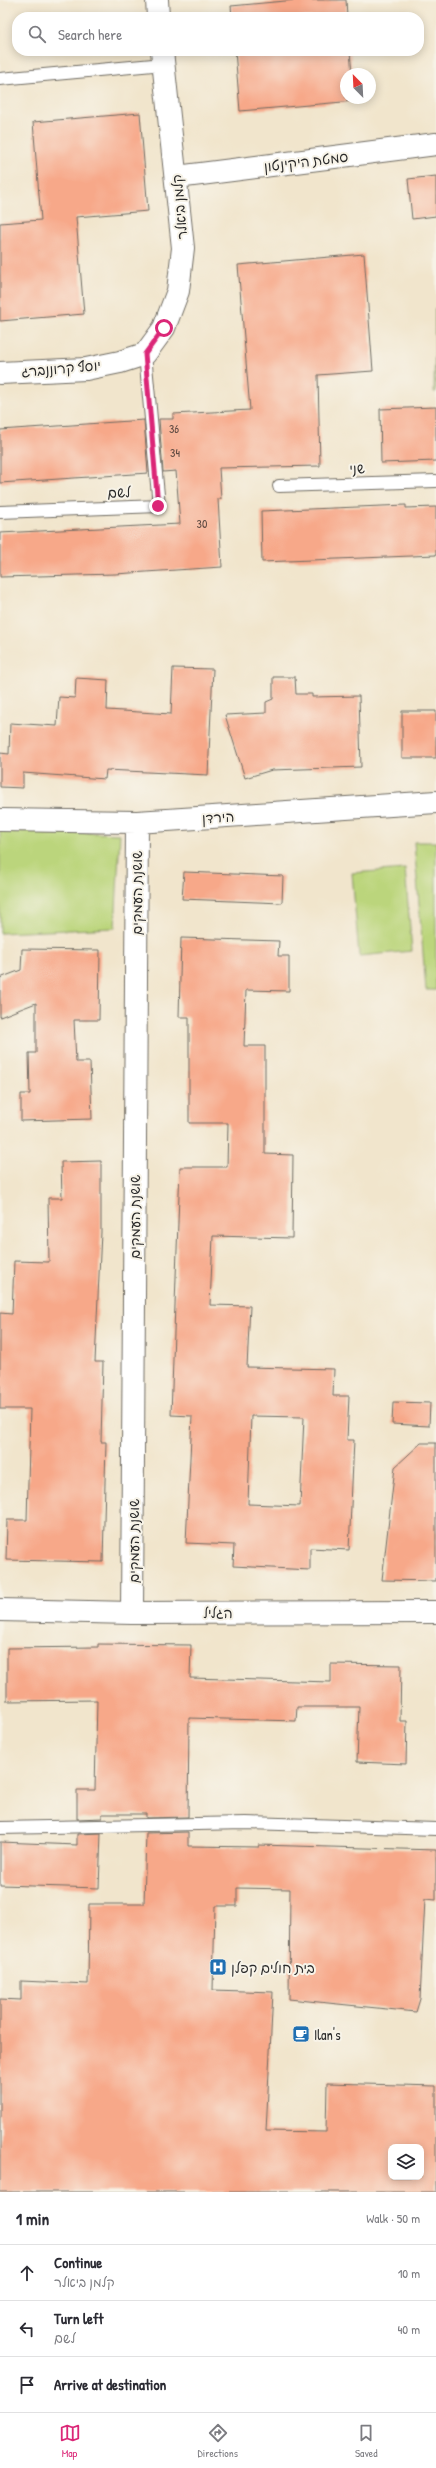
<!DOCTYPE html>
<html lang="en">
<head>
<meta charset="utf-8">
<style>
	body { margin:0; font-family:"Patrick Hand","Playpen Sans Hebrew",sans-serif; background:#f2f2f3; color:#2b2b33 }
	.controls { position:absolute; right:12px; bottom:12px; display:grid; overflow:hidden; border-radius:8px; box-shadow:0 2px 10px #0003 }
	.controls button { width:36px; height:36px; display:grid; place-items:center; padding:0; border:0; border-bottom:1px solid #e1e1e2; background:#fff; color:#2b2b33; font:20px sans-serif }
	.compass { position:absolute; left:340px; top:68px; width:36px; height:36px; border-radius:50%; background:#fff; box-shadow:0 2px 10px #0003; rotate:336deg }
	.stop { position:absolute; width:12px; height:12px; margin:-9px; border:3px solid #db2777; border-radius:50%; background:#fff }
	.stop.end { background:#db2777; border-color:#fff; box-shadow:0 1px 4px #0008 }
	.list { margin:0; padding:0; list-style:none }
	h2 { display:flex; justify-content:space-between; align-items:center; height:52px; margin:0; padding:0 16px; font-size:17px }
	h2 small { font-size:13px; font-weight:400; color:#7c7c81 }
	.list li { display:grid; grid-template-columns:26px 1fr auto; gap:12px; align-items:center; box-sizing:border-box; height:56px; padding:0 16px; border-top:1px solid #e1e1e2 }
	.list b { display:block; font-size:15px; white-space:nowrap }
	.list p { margin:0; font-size:13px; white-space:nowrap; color:#7c7c81 }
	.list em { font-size:13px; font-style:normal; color:#7c7c81 }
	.icon { flex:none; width:22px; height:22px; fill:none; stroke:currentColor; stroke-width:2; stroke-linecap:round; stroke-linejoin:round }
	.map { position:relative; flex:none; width:436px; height:2192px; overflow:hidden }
	.search { position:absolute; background:#fff; box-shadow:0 2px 10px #0003; left:12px; right:12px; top:12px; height:44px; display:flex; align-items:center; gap:10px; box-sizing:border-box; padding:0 14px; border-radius:16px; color:#7c7c81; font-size:15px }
	.sheet { height:220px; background:#fff }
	nav { display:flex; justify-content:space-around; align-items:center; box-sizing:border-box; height:56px; border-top:1px solid #e1e1e2; background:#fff; font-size:11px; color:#7c7c81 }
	nav a { display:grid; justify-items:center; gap:2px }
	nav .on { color:#db2777 }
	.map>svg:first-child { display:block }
	.green { fill:#bbd57b; stroke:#738053 }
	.building { fill:#f7a889; fill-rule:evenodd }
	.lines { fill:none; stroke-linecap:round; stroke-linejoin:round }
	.service-casing { stroke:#706c63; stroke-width:14 }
	.minor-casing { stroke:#706c63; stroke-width:24 }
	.service { stroke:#fff; stroke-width:12 }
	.minor { stroke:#fff; stroke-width:22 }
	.route { stroke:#db2777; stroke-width:5 }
	.labels { text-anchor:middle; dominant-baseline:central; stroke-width:4; stroke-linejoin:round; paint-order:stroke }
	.number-label { font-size:12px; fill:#5e4a42 }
	.street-label { font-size:14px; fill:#2b2b2b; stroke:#f7f3e8 }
	.poi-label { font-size:14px; fill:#2b2b2b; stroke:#f7f3e8; text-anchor:start }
</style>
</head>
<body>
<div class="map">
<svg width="436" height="2192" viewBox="0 0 436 2192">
	<rect width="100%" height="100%" fill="#f7f3e8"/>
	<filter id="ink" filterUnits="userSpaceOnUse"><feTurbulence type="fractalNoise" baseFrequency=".025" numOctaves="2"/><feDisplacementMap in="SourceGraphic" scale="8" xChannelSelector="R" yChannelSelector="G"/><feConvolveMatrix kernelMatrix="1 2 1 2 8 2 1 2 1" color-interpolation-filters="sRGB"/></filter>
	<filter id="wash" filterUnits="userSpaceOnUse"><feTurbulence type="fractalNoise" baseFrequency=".012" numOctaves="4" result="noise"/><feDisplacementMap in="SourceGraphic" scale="16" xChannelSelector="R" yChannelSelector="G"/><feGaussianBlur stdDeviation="0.9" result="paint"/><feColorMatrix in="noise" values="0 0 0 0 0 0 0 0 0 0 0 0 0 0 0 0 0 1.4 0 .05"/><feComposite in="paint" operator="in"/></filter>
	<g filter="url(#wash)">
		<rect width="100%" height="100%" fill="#f1e5cc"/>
		<path class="green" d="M435 308 436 392H434Z
			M0 829 120 834 115 928 0 933Z
			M414 842H436V990H426Z
			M405 869 412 951 359 956 352 873Z"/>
		<g id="blocks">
			<path class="building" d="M296 0H346L347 17H232L231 6Z
				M235 51H350L352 74H346V98H354V101L240 111Z
				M140 113 148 211 76 217 84 314 0 321V223L41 220 33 122Z
				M436 176V216L412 219 408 179Z
				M364 254 373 371 318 375 320 466 219 468 221 499H218L222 567 115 574 0 577V533L180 524 176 471 163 472 159 419H173V414L250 410 238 265Z
				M436 407V461L381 463 380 409Z
				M144 420 148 473 0 483V430Z
				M406 505V508L436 507V555L262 562 261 511Z
				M173 668 213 669 208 775 106 770 105 779 23 773V788L0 787V753L9 754 10 723 57 726 59 697 75 698 76 678 108 680 107 710 171 714Z
				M273 677H295L296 694H312V697L359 696 361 767 272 770 245 778 225 715 266 713V702L273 699Z
				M402 711H436V758H402Z
				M184 872 283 876 282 903 182 899Z
				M181 938 279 941 278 956H289V991L246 990 244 1046H265V1154L293 1155 292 1238 213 1236 210 1305 250 1306 247 1367 334 1369 333 1396H349L347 1440H354L349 1550 310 1548V1570L233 1566 234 1545 186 1543 192 1416 171 1415 180 1167H227L228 1123H189V1017H179ZM251 1416 304 1417 300 1506 248 1504Z
				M22 949 100 950 99 1020H74L76 1062H90L92 1119 21 1121V1094H30L29 1053H36V1003L0 1017V978L21 970Z
				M101 1161V1232L95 1362H103L101 1442H106L103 1562 6 1560 7 1520H27L30 1409H0V1313L12 1314 14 1261 49 1262 48 1198H62L61 1162Z
				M393 1402 430 1403 429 1426 392 1424Z
				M421 1443H436V1581L382 1580 395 1467Z
				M98 1644 191 1645 190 1678 331 1682V1664L401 1665 400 1721H407L406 1764 357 1762 359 1707H297L296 1721 189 1718 188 1817 146 1818V1814H102V1818L77 1819V1790H95L97 1700 7 1701V1648L98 1647Z
				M188 1832V1846L259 1847V1845L436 1850V1900L425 1899 420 1999 416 2012 289 1999 290 1889 237 1888V1906H215L213 1990 273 1992 266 2131 326 2132 327 2083 436 2086V2192H0V1999L21 2000V1981L88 1984 89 1904H144L146 1833ZM391 2147H421V2177H391Z
				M101 1833 99 1888 0 1885V1842L77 1845V1834Z"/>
		</g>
	</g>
	<g filter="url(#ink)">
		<use href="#blocks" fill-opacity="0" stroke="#706c63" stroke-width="1"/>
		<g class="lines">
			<g class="service-casing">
				<path id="service" d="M0 79 164 64
					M279 486 436 481
					M0 512 159 506 145 354
					M0 1828 246 1823 436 1829"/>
			</g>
			<g class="minor-casing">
				<path id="minor" d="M157 0 158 17
					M177 177 436 144
					M0 373 86 369 120 362 145 354 164 328 178 291 183 248 162 51
					M0 820 137 822 436 802
					M0 1610 132 1613 436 1612
					M132 1613 137 822"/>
			</g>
			<use href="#service" class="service"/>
			<use href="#minor" class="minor"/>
		</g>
	</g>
	<g class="lines" filter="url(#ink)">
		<path class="route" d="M158 506 145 354 164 328"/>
	</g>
	<defs>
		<g id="hospital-square" transform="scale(0.9)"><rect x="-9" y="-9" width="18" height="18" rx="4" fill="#1f6fb2" stroke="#f7f3e8"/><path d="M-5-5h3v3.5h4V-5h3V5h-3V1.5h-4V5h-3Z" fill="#fff"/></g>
		<g id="cafe-square" transform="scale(0.9)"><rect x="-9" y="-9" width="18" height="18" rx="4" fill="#1f6fb2" stroke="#f7f3e8"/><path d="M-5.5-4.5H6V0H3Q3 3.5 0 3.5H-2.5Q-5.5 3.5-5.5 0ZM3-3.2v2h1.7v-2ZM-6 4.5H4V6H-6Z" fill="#fff"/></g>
	</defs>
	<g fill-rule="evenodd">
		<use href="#hospital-square" x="218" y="1967"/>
		<use href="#cafe-square" x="301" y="2034"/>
	</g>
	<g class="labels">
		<g class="number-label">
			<text x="174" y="428">36</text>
			<text x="175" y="452">34</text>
			<text x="202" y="523">30</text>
		</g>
		<g class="street-label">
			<text transform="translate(306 161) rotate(-7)">סמטת היקינטון</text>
			<text transform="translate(179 207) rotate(-95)">קלמן ביאלר</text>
			<text transform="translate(61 368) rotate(-5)">יוסף קרוננברג</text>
			<text transform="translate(357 468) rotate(-2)">שני</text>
			<text transform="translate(119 492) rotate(-2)">לשם</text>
			<text transform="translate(218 817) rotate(-4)">הירדן</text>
			<text transform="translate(136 893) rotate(-90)">שושנת העמקים</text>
			<text transform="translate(134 1217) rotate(-90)">שושנת העמקים</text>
			<text transform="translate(133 1541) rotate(-90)">שושנת העמקים</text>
			<text x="218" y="1612">הגליל</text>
		</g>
		<g class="poi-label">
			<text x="231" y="1967">בית חולים קפלן</text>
			<text x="314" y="2034">Ilan's</text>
		</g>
	</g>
</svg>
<div class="controls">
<button><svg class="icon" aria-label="layers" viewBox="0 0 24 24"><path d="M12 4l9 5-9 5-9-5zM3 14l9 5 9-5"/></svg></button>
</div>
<svg class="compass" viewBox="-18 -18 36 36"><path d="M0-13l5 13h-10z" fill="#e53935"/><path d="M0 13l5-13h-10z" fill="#7c7c81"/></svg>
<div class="stop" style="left:164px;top:328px"></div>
<div class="stop end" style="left:158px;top:506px"></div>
<div class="search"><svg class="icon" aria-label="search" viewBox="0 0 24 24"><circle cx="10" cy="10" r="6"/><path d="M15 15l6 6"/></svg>Search here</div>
</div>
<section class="sheet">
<h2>1 min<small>Walk · 50 m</small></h2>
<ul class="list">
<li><svg class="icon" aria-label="ahead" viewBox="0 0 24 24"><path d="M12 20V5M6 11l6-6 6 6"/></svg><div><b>Continue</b><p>קלמן ביאלר</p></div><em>10 m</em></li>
<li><svg class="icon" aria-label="left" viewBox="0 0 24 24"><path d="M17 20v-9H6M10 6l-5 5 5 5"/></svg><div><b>Turn left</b><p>לשם</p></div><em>40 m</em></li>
<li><svg class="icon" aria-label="arrive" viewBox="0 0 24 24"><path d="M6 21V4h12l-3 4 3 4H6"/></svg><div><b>Arrive at destination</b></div></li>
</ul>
</section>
<nav>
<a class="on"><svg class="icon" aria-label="map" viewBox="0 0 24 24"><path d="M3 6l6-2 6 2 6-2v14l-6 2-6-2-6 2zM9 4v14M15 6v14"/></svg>Map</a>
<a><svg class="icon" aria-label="directions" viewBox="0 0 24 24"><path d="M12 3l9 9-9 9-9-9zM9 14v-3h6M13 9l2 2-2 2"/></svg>Directions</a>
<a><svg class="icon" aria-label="saved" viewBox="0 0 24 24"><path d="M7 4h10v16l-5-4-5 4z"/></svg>Saved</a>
</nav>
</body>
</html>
